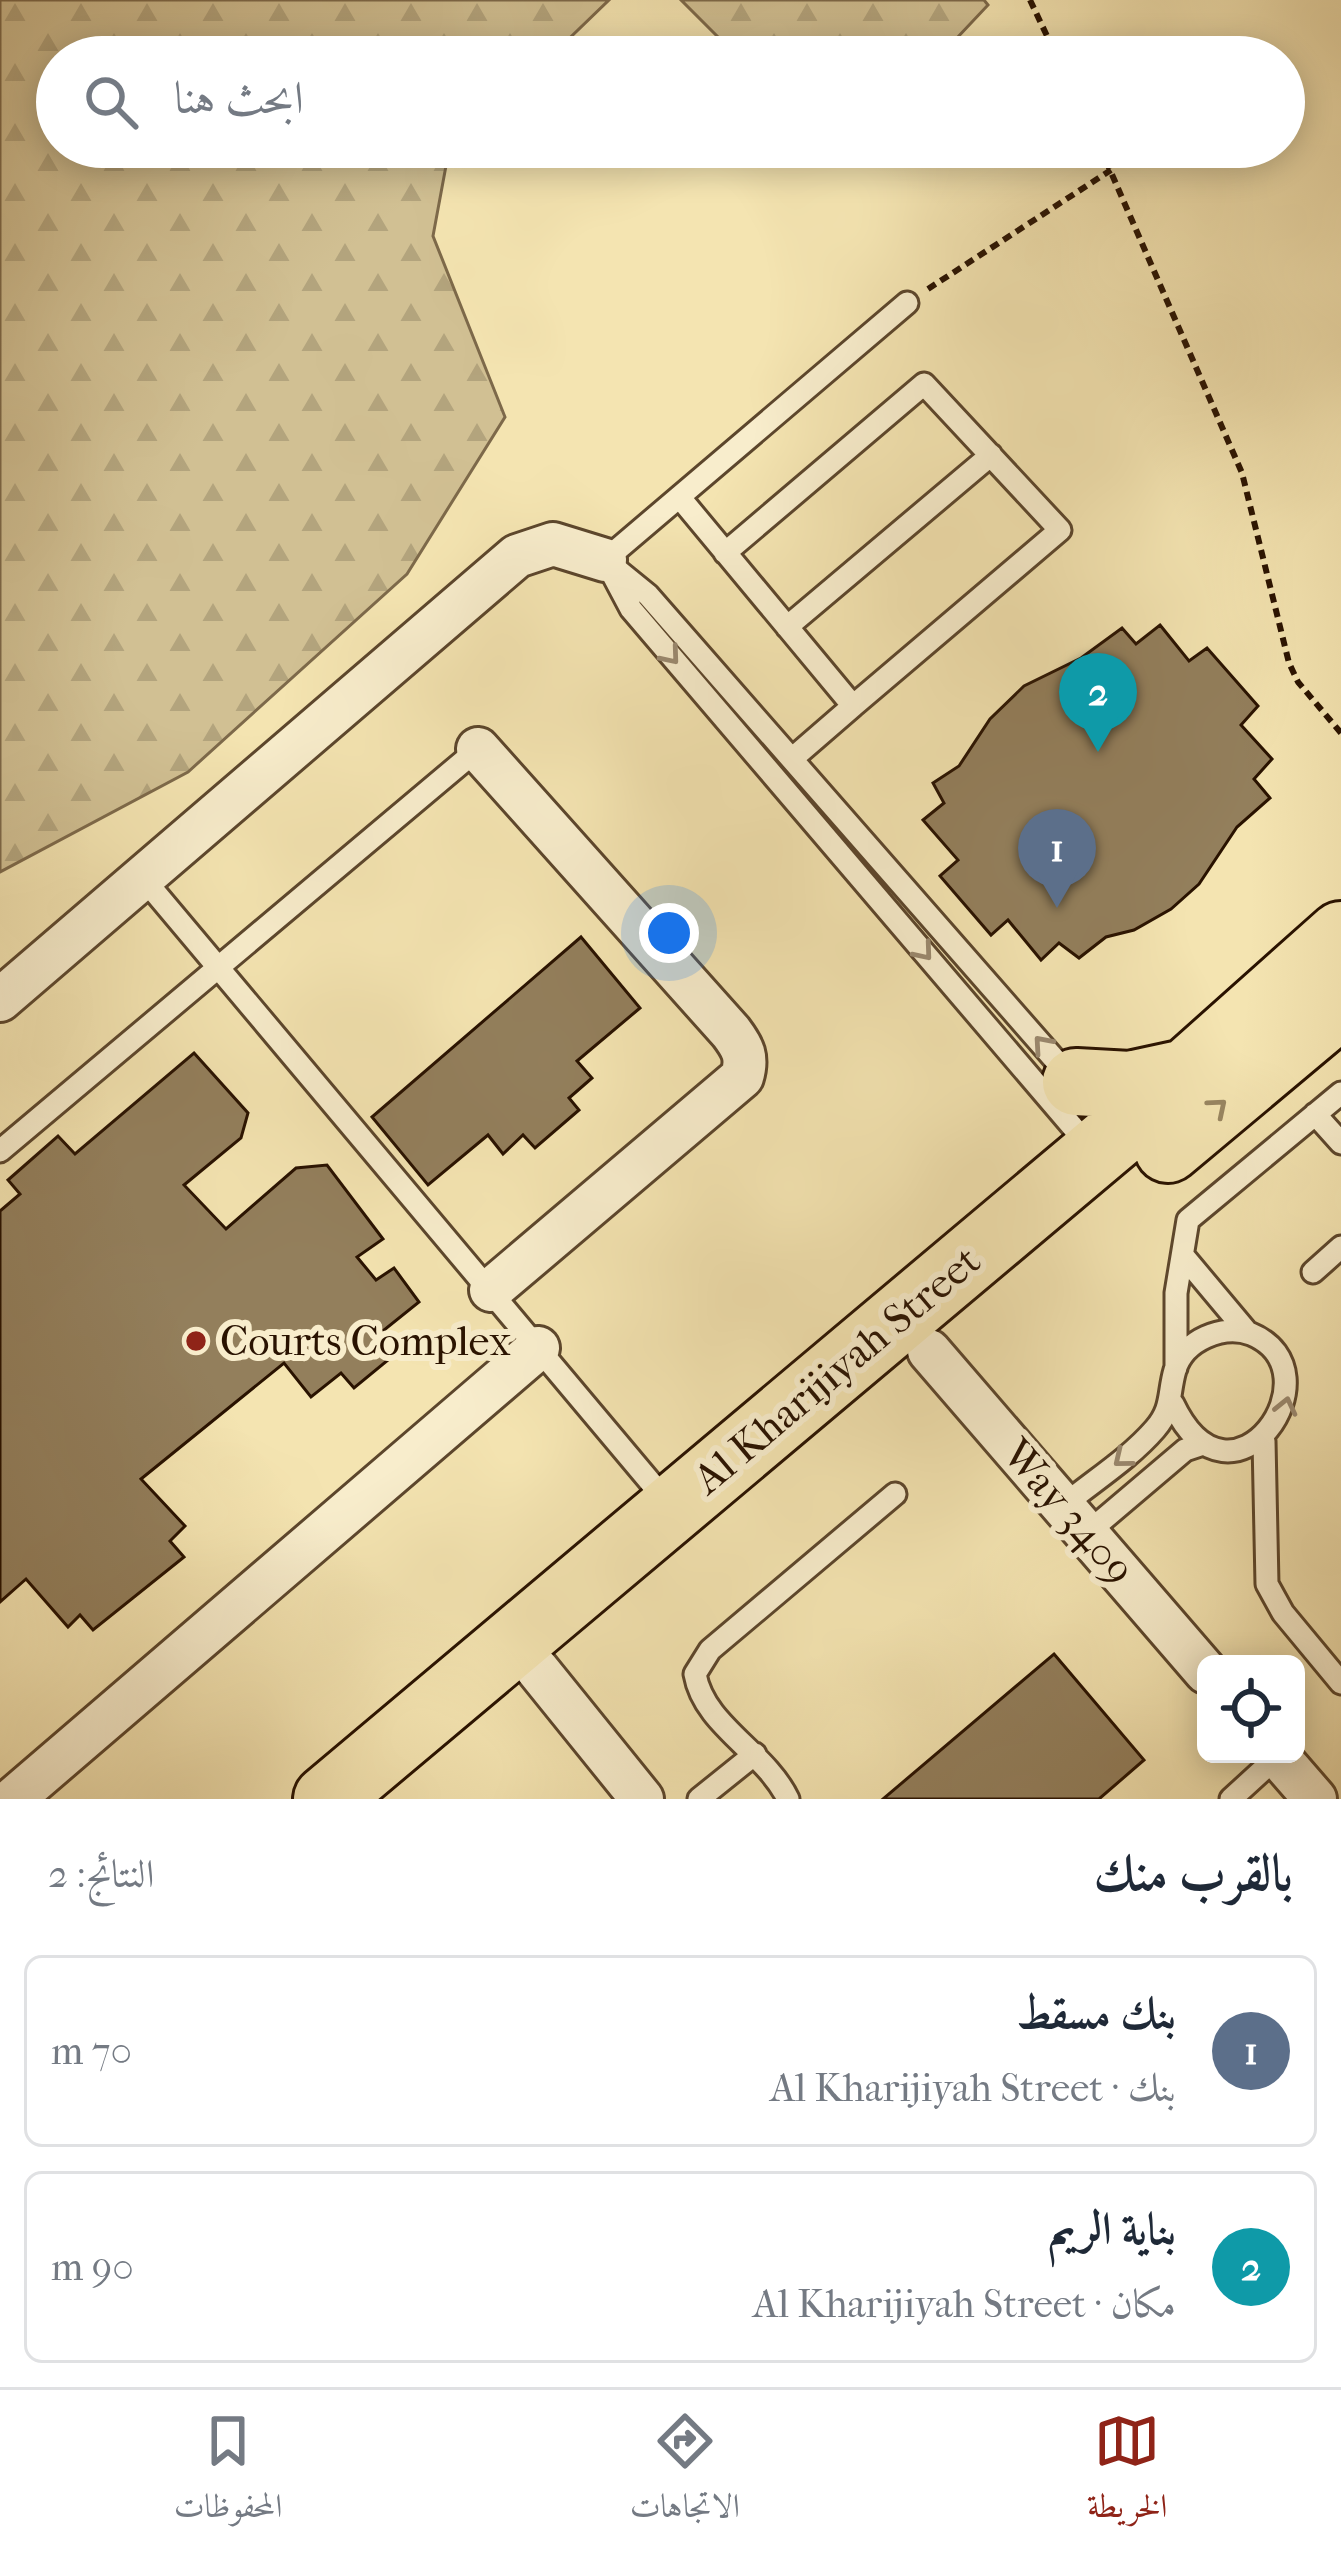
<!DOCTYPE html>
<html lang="ar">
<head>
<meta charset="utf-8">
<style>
	body { margin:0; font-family:"IM FELL French Canon",Amiri,serif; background:#f2f2f3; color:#1f2937; direction:rtl }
	.controls { position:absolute; right:36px; bottom:36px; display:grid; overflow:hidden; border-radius:18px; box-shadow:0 6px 30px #0003 }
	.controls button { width:108px; height:108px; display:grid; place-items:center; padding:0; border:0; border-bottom:3px solid #e0e1e3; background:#fff; color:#1f2937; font:60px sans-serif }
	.you { position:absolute; left:669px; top:933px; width:42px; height:42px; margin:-30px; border:9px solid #fff; border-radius:50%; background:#1a73e8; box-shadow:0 0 0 18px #1a73e833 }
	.badge { display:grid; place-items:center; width:78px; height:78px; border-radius:50%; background:#8f2418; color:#fff; font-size:39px; font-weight:700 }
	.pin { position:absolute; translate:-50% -99px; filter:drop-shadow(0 3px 6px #0008) }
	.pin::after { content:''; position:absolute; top:63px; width:42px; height:36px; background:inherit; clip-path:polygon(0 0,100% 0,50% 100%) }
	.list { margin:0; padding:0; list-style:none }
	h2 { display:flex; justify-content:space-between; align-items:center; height:156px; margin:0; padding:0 48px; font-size:51px }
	h2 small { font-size:39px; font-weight:400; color:#747a83 }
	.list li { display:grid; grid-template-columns:78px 1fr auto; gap:36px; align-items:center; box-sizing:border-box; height:192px; margin:0 24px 24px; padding:0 24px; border:3px solid #e0e1e3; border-radius:18px }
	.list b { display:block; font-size:45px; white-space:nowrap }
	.list p { margin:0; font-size:39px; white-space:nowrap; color:#747a83 }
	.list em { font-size:39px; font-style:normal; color:#747a83 }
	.icon { flex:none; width:66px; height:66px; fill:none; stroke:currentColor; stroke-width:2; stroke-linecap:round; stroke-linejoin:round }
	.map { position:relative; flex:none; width:1341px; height:1799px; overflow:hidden; direction:ltr }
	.search { position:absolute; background:#fff; box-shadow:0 6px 30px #0003; left:36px; right:36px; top:36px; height:132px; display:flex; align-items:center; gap:30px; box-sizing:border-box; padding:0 42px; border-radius:66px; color:#747a83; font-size:45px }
	.sheet { height:588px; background:#fff }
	nav { display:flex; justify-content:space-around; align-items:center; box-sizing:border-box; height:168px; border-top:3px solid #e0e1e3; background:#fff; font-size:33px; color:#747a83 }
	nav a { display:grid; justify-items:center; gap:6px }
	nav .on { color:#8f2418 }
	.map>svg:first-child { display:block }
	.forest { fill:url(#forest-firs); stroke:#7d694a; stroke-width:3 }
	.building { fill:#937f5c; stroke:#291200; stroke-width:3 }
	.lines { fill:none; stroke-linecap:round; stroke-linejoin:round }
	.service-casing { stroke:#5c462c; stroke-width:27 }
	.minor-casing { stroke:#5c462c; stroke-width:48 }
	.primary-casing { stroke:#291200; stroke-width:72 }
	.path { stroke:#291200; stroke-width:6; stroke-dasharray:9 6; stroke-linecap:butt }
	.service { stroke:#f8edcc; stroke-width:21 }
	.minor { stroke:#f8edcc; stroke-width:42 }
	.primary { stroke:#f4e4b1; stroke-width:66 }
	.oneway { stroke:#9b8a70 }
	.oneway2 { stroke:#998661 }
	.poi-dot { fill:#8f2418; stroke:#f8edcc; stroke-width:4.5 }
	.labels { text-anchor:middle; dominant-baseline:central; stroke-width:12; stroke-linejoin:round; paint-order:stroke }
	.poi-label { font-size:42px; fill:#291200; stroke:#f8edcc; text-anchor:start }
	.street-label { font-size:42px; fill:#291200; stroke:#f8edcc }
</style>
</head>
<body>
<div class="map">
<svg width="1341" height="1799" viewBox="0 0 1341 1799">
	<defs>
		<pattern id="forest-firs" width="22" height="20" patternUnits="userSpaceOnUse" patternTransform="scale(3)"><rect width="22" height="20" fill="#d1c093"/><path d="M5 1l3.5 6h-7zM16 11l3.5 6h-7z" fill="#b3a47d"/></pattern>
	</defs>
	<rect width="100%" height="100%" fill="#f4e4b1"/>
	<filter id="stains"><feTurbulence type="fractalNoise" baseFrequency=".00167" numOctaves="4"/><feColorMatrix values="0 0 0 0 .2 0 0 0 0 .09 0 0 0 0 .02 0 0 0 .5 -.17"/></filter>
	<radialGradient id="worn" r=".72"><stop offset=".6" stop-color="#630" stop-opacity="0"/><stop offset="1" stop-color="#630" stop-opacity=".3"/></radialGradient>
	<path class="forest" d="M0 0H609L550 57H57V147H456L448 155 433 236 505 417 407 574 188 772 0 872Z
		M681 0H984L988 5 939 57H738Z"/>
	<path class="building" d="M1160 625 1189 661 1207 648 1258 706 1241 725 1272 759 1254 779 1270 798 1237 827 1199 884 1171 909 1134 930 1106 937 1079 958 1059 943 1041 960 1008 920 991 935 940 876 958 860 923 820 944 803 933 783 959 766 990 719 1024 686 1081 658 1122 628 1136 644Z
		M581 937 640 1008 577 1061 592 1078 569 1098 579 1110 535 1148 523 1135 503 1154 488 1135 428 1185 372 1117Z
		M194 1053 248 1113 241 1138 184 1185 226 1229 296 1168 327 1165 383 1239 357 1257 376 1280 394 1268 419 1302 384 1330 399 1351 354 1388 341 1373 311 1397 284 1363 141 1479 185 1526 170 1541 184 1557 93 1630 80 1615 68 1627 26 1579 0 1602V1211L20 1194 8 1180 58 1136 75 1154Z
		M1054 1654 1144 1760 1099 1799H883Z"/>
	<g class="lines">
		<g class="service-casing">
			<path id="service" d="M681 499C738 568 796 637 853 706L1060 530 924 384 725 553
				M605 560 631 609 1089 1146
				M605 560 648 595 1071 1078
				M605 560 907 303
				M787 627 991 455
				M793 758 853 706
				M143 878 668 1503
				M1315 1114 1341 1143
				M0 1151 478 749
				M1185 1258 1247 1332
				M1313 1272 1341 1247
				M1176 1368V1293L1188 1220 1341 1093
				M1264 1441 1267 1584 1283 1613 1341 1683
				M1063 1506C1093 1481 1129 1459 1155 1429 1173 1408 1168 1394 1175 1370 1184 1340 1223 1324 1251 1334 1341 1371 1232 1528 1173 1404
				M1086 1534 1185 1450 1203 1444
				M699 1799 755 1754
				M788 1799C765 1751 704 1726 695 1674L710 1650 895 1494
				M1231 1799 1278 1756"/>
		</g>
		<g class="minor-casing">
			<path id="minor" d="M478 749 731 1032C743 1048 748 1057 742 1077L491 1290
				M0 1000 517 556 553 544 605 560
				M929 1351 1206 1672
				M537 1669 642 1799
				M1276 1754 1315 1799
				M13 1799 538 1348"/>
		</g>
		<g class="primary-casing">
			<path id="primary" d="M1076 1082 1130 1085 1190 1072
				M1168 1149 1341 1004
				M327 1799 1119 1133 1341 935"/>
		</g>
		<path class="path" d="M1030 0 1057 57
			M1100 147 1242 473 1289 663 1298 682 1341 733
			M928 289 1111 170"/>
		<use href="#service" class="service"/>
		<use href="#minor" class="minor"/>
		<use href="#primary" class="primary"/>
	</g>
	<defs><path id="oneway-chevron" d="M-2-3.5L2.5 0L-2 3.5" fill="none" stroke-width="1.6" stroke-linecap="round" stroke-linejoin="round" transform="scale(3)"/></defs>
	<g class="oneway">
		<use href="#oneway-chevron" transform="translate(671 656) rotate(50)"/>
		<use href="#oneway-chevron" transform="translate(924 952) rotate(50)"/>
		<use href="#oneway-chevron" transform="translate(1042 1044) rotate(-131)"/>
		<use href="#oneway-chevron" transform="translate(1286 1406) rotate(-77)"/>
		<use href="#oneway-chevron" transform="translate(1122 1459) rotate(141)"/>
	</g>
	<use class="oneway2" href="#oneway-chevron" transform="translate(1218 1107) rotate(-40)"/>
	<circle class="poi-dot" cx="196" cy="1341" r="12"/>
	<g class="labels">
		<g class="poi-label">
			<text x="220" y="1341">Courts Complex</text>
		</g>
		<g class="street-label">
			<text transform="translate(837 1370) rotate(-40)">Al Kharijiyah Street</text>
			<text transform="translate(1068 1512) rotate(49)">Way 3409</text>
		</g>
	</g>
	<rect width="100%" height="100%" filter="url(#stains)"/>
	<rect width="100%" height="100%" fill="url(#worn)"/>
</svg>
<div class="controls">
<button><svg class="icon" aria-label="locate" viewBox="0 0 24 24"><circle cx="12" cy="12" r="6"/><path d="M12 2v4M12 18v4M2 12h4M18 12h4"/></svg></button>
</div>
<div class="you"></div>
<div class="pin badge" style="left:1057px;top:908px;background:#5c6f8a">1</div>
<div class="pin badge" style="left:1098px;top:752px;background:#0f9aa8">2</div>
<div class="search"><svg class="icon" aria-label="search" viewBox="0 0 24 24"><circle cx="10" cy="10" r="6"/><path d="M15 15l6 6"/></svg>ابحث هنا</div>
</div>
<section class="sheet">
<h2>بالقرب منك<small>النتائج: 2</small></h2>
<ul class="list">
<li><span class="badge" style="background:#5c6f8a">1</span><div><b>بنك مسقط</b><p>بنك · Al Kharijiyah Street</p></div><em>70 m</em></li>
<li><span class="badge" style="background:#0f9aa8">2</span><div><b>بناية الريم</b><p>مكان · Al Kharijiyah Street</p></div><em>90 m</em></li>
</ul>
</section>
<nav>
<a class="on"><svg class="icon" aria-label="map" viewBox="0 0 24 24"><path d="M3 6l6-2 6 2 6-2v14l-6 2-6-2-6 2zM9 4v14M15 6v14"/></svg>الخريطة</a>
<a><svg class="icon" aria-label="directions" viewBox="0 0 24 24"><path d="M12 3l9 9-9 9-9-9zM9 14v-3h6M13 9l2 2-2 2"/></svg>الاتجاهات</a>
<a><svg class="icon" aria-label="saved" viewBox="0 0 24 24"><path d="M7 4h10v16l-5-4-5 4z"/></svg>المحفوظات</a>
</nav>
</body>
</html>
